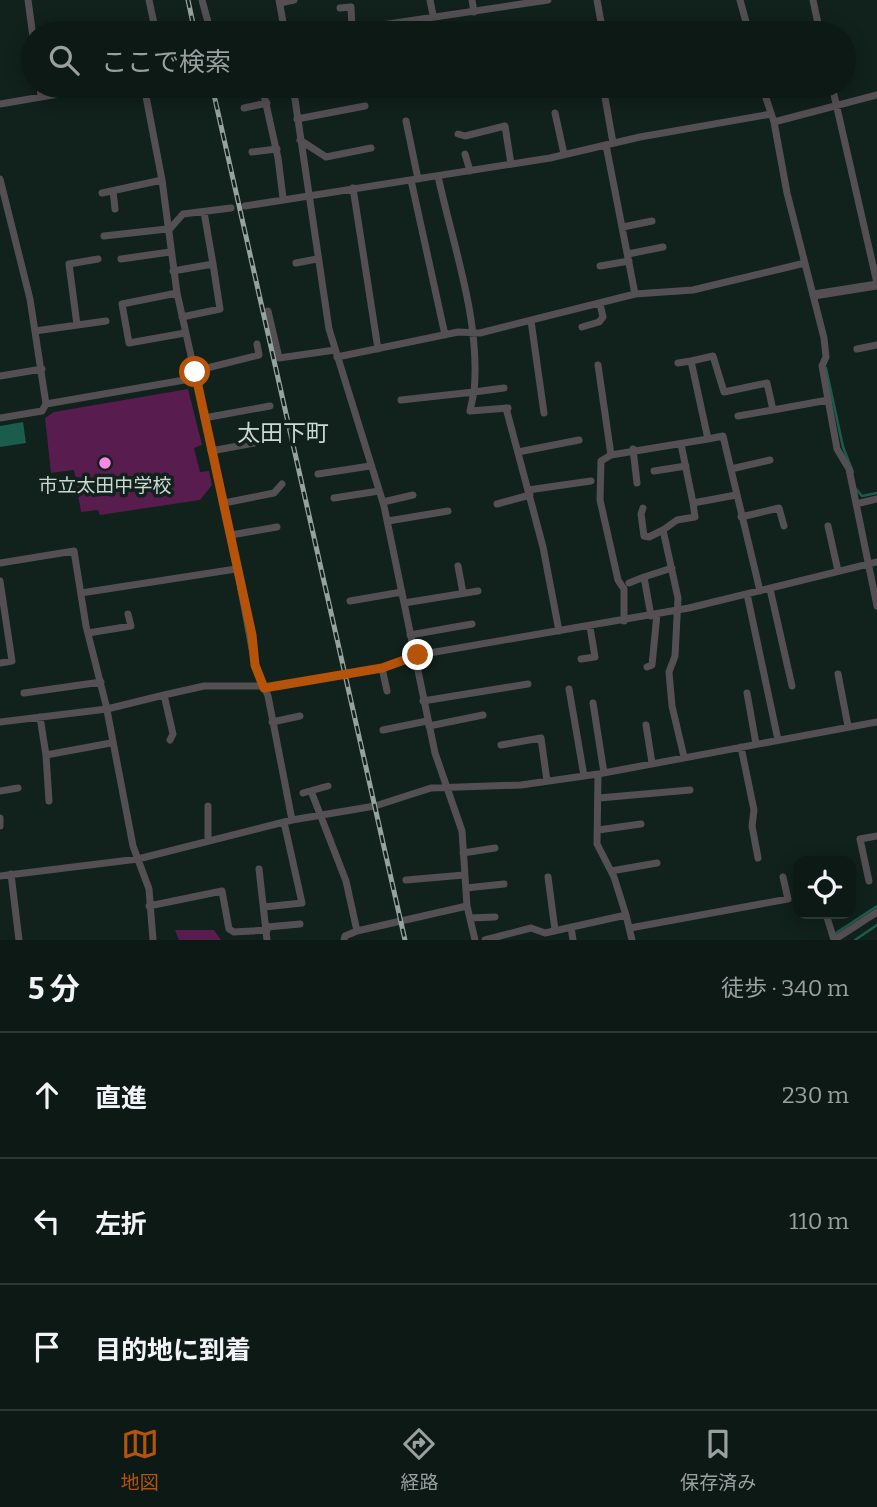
<!DOCTYPE html>
<html lang="ja">
<head>
<meta charset="utf-8">
<style>
	body { margin:0; font-family:Bitter,"Noto Sans JP",serif; background:#1b2622; color:#f1f3f6 }
	.controls { position:absolute; right:21px; bottom:21px; display:grid; overflow:hidden; border-radius:14px; box-shadow:0 4px 18px #0003 }
	.controls button { width:63px; height:63px; display:grid; place-items:center; padding:0; border:0; border-bottom:2px solid #2d3834; background:#0d1915; color:#f1f3f6; font:35px sans-serif }
	.stop { position:absolute; width:21px; height:21px; margin:-16px; border:5px solid #b45309; border-radius:50%; background:#fff }
	.stop.end { background:#b45309; border-color:#fff; box-shadow:0 2px 7px #0008 }
	.list { margin:0; padding:0; list-style:none }
	h2 { display:flex; justify-content:space-between; align-items:center; height:91px; margin:0; padding:0 28px; font-size:30px }
	h2 small { font-size:23px; font-weight:400; color:#9aa0a0 }
	.list li { display:grid; grid-template-columns:46px 1fr auto; gap:21px; align-items:center; box-sizing:border-box; height:126px; padding:0 28px; border-top:2px solid #2d3834 }
	.list b { display:block; font-size:26px; white-space:nowrap }
	.list em { font-size:23px; font-style:normal; color:#9aa0a0 }
	.icon { flex:none; width:38px; height:38px; fill:none; stroke:currentColor; stroke-width:2; stroke-linecap:round; stroke-linejoin:round }
	.map { position:relative; flex:none; width:877px; height:940px; overflow:hidden }
	.search { position:absolute; background:#0d1915; box-shadow:0 4px 18px #0003; left:21px; right:21px; top:21px; height:77px; display:flex; align-items:center; gap:18px; box-sizing:border-box; padding:0 24px; border-radius:38px; color:#9aa0a0; font-size:26px }
	.sheet { height:469px; background:#0d1915 }
	nav { display:flex; justify-content:space-around; align-items:center; box-sizing:border-box; height:98px; border-top:2px solid #2d3834; background:#0d1915; font-size:19px; color:#9aa0a0 }
	nav a { display:grid; justify-items:center; gap:4px }
	nav .on { color:#b45309 }
	.map>svg:first-child { display:block }
	.green { fill:#581c4f }
	.water { fill:#1a5d4d }
	.lines { fill:none; stroke-linecap:round; stroke-linejoin:round }
	.stream { stroke:#1a5d4d; stroke-width:2.5 }
	.minor { stroke:#544f53; stroke-width:7 }
	.tertiary { stroke:#544f53; stroke-width:9 }
	.rail-casing { stroke:#96a29e; stroke-width:5 }
	.rail { stroke:#11211c; stroke-width:2.5; stroke-dasharray:8; stroke-linecap:butt }
	.route { stroke:#b45309; stroke-width:9 }
	.poi-dot { fill:#fa87e6; stroke:#11211c; stroke-width:2.5 }
	.labels { text-anchor:middle; dominant-baseline:central; stroke-width:7; stroke-linejoin:round; paint-order:stroke }
	.poi-label { font-size:19px; fill:#cdd7d4; stroke:#11211c }
	.quarter-label { font-size:23px; fill:#cdd7d4; stroke:#11211c }
</style>
</head>
<body>
<div class="map">
<svg width="877" height="940" viewBox="0 0 877 940">
	<rect width="100%" height="100%" fill="#11211c"/>
	<path class="green" d="M188 389 202 445 194 448 200 472 209 471 212 485 200 500 100 515 98 510 81 512 74 470 51 473 45 418 54 412Z
		M175 930H214L221 940H179Z"/>
	<path class="water" d="M23 422 26 443 0 447V426Z"/>
	<g class="lines">
		<path class="stream" d="M826 368 843 447 853 472
			M856 489 862 496 877 493
			M836 933 877 906
			M855 940 877 925"/>
		<path class="minor" d="M28 0 33 37
			M149 0 156 33
			M202 0 211 33
			M279 0 285 33
			M430 0 433 15
			M472 0 474 12
			M597 0 603 33
			M740 0 749 33
			M813 0 820 33
			M280 3 294 0
			M340 8 351 7 352 29
			M328 33 548 0
			M40 86 41 97
			M144 86 162 180 177 293 231 535 255 665 268 696 292 820
			M262 86 278 158 283 198
			M293 86 329 329 384 506 435 753 462 831 467 906 475 940
			M603 86 613 143
			M762 86 774 122 787 193 824 338 826 357 822 366 837 449 849 469 877 606
			M832 86 877 283
			M0 104 105 86
			M244 108 267 103
			M555 113 564 154
			M297 119 365 106
			M406 121 418 179
			M774 122 877 95
			M458 134 465 136 505 126 511 164
			M300 140 326 157 371 148
			M252 152 277 149
			M465 154 470 171
			M0 179 30 299 46 404 196 378
			M411 180 445 335
			M353 188 378 349
			M113 191 115 209
			M102 193 162 180
			M245 206 550 158 640 137 771 114
			M204 212 213 264
			M623 227 652 221
			M168 231 183 214 231 208
			M104 236 167 229
			M628 254 663 247
			M121 259 170 252
			M296 263 317 259
			M600 266 629 261
			M173 271 213 264 220 309 182 317
			M177 293 122 304 129 343 185 333
			M635 294 693 290 805 263
			M268 311 279 358 335 350
			M531 321 544 413
			M77 325 69 264 98 259
			M582 327 599 322 603 317 600 304
			M35 331 106 321
			M857 349 877 345
			M337 357 458 332 480 333 635 294 606 145
			M691 361 713 356 724 392 767 383 773 410 828 400
			M678 363 691 361 708 439 723 436 760 591
			M598 365 611 455 708 439
			M195 371 259 355 257 344
			M0 376 42 369
			M504 388 474 392 470 411 508 408
			M401 400 474 392C481 321 453 246 438 176
			M506 408 543 547 559 631
			M738 416 773 410
			M0 418 42 411 46 404
			M204 418 270 406
			M681 444 693 503 736 495
			M633 449 637 483
			M211 451 270 440
			M518 452 579 440
			M611 455 601 461 600 500 618 580 624 589V621
			M731 469 770 460
			M654 471 686 466
			M318 474 370 466
			M528 490 591 481
			M334 498 379 491
			M383 502 413 495
			M224 503 274 493 282 484
			M497 504 530 495
			M856 504 877 499
			M643 508 641 514 644 536 649 537 663 530
			M741 517 779 508 784 526
			M388 521 448 511
			M828 526 838 571
			M231 535 277 527
			M0 563 74 551 86 626 106 705 133 846 149 889 153 940
			M458 566 463 593
			M0 581 12 661 0 663
			M629 583 644 577
			M770 589 792 686
			M81 593 236 569
			M747 594 778 740
			M350 601 402 592
			M404 603 478 591
			M651 616 644 577 672 568
			M88 633 131 626 128 614
			M410 635 472 624
			M581 659 595 657 590 627
			M647 667 652 665 657 614
			M838 674 848 726
			M264 688 382 668
			M569 689 584 776
			M387 691 382 668 418 655 689 608 877 562
			M24 693 101 682
			M747 693 756 744
			M164 695 204 686H263
			M423 701 528 684
			M593 703 604 773
			M40 717 46 755
			M0 722 107 709 164 695 173 734 170 740
			M272 722 300 716
			M646 725 652 763
			M429 726 483 715
			M383 730 427 721
			M501 745 541 738 547 781
			M741 747 754 810 752 826 758 858
			M684 757 672 706 669 672 675 656 678 598 663 530 677 520 695 517 693 503
			M598 774 597 844 614 877 626 915
			M0 791 18 788
			M311 791 346 881 357 931
			M303 793 328 786
			M599 798 690 790
			M49 801 46 755 111 743
			M208 806V841
			M0 818V826
			M598 830 641 824
			M463 853 495 848
			M259 869 267 940
			M611 871 657 863
			M11 874 19 940
			M0 876 138 859 292 820 375 806 431 788 521 785 598 774 877 722
			M548 877 555 930
			M406 880 464 875
			M869 881 860 839 877 836
			M466 888 504 884
			M149 906 222 891 229 929 234 932 267 930
			M264 907 302 903 284 822
			M826 914 834 940
			M470 918 495 917
			M267 927 300 924
			M571 927 573 940
			M630 928 788 899 783 877
			M344 940 345 936 357 931 467 906
			M485 940 531 928 545 933 626 915 632 940
			M834 940 877 912"/>
		<path class="tertiary" d="M814 295 877 285"/>
		<g class="rail-casing">
			<path id="rail" d="M188 0 195 33
				M212 86 405 940"/>
		</g>
		<use href="#rail" class="rail"/>
	</g>
	<g class="lines">
		<path class="route" d="M195 372 252 635 255 665 264 688 382 668 418 655"/>
	</g>
	<circle class="poi-dot" cx="105" cy="463" r="7"/>
	<g class="labels">
		<g class="poi-label">
			<text x="105" y="485">市立太田中学校</text>
		</g>
		<g class="quarter-label">
			<text x="283" y="433">太田下町</text>
		</g>
	</g>
</svg>
<div class="controls">
<button><svg class="icon" aria-label="locate" viewBox="0 0 24 24"><circle cx="12" cy="12" r="6"/><path d="M12 2v4M12 18v4M2 12h4M18 12h4"/></svg></button>
</div>
<div class="stop" style="left:195px;top:372px"></div>
<div class="stop end" style="left:418px;top:655px"></div>
<div class="search"><svg class="icon" aria-label="search" viewBox="0 0 24 24"><circle cx="10" cy="10" r="6"/><path d="M15 15l6 6"/></svg>ここで検索</div>
</div>
<section class="sheet">
<h2>5 分<small>徒歩 · 340 m</small></h2>
<ul class="list">
<li><svg class="icon" aria-label="ahead" viewBox="0 0 24 24"><path d="M12 20V5M6 11l6-6 6 6"/></svg><div><b>直進</b></div><em>230 m</em></li>
<li><svg class="icon" aria-label="left" viewBox="0 0 24 24"><path d="M17 20v-9H6M10 6l-5 5 5 5"/></svg><div><b>左折</b></div><em>110 m</em></li>
<li><svg class="icon" aria-label="arrive" viewBox="0 0 24 24"><path d="M6 21V4h12l-3 4 3 4H6"/></svg><div><b>目的地に到着</b></div></li>
</ul>
</section>
<nav>
<a class="on"><svg class="icon" aria-label="map" viewBox="0 0 24 24"><path d="M3 6l6-2 6 2 6-2v14l-6 2-6-2-6 2zM9 4v14M15 6v14"/></svg>地図</a>
<a><svg class="icon" aria-label="directions" viewBox="0 0 24 24"><path d="M12 3l9 9-9 9-9-9zM9 14v-3h6M13 9l2 2-2 2"/></svg>経路</a>
<a><svg class="icon" aria-label="saved" viewBox="0 0 24 24"><path d="M7 4h10v16l-5-4-5 4z"/></svg>保存済み</a>
</nav>
</body>
</html>
